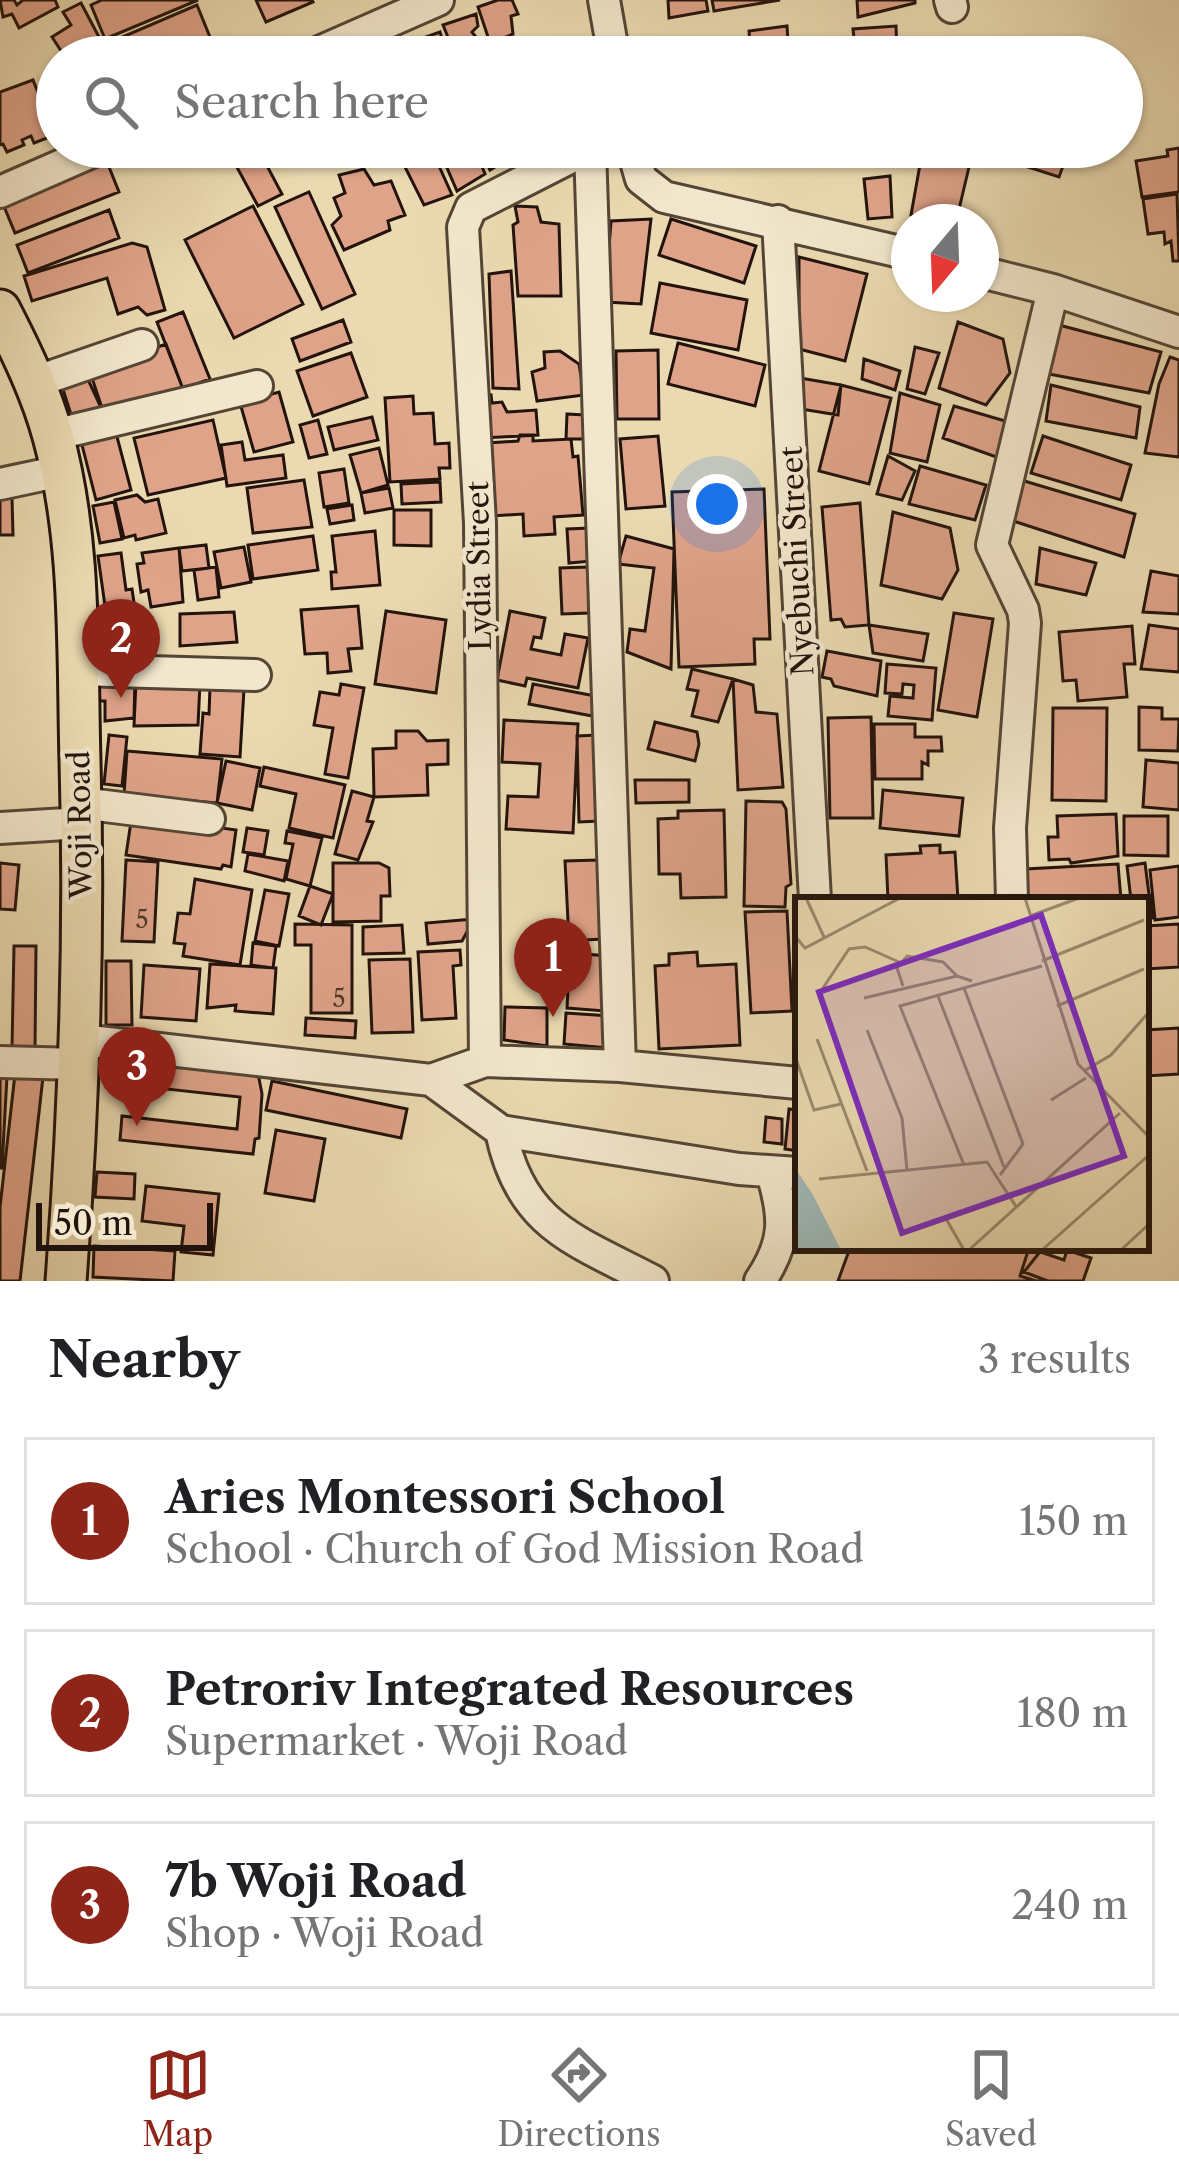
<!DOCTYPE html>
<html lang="en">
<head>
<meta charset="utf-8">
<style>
	body { margin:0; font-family:"Libre Caslon Text",serif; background:#f6f6f6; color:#202124 }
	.compass { position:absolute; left:891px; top:204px; width:108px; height:108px; border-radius:50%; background:#fff; box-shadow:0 3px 9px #0004; rotate:199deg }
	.scale { position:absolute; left:36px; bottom:30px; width:177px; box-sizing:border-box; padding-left:12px; border:6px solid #22130c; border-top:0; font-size:33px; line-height:42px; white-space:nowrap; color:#22130c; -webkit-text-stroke:9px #f2e7cc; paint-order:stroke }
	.you { position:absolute; left:717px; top:504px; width:42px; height:42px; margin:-30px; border:9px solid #fff; border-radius:50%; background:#1a73e8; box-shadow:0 0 0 18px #1a73e833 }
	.badge { display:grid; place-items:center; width:78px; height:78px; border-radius:50%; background:#8f2418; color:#fff; font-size:39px; font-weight:700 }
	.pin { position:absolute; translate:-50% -99px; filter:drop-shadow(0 3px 6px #0008) }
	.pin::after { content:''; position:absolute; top:63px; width:42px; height:36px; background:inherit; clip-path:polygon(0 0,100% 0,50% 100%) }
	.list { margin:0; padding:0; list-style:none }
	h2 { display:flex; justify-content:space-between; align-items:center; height:156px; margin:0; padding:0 48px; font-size:51px }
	h2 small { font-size:39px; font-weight:400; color:#757577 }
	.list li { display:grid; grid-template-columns:78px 1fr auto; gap:36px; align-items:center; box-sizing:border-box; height:168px; margin:0 24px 24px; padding:0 24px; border:3px solid #e0e0e0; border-radius:0px }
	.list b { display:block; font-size:45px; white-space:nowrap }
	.list p { margin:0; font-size:39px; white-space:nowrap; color:#757577 }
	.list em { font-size:39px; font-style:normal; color:#757577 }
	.icon { flex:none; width:66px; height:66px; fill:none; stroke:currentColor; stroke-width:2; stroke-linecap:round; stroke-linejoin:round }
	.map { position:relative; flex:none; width:1179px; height:1281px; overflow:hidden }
	.search { position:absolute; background:#fff; box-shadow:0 3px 9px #0004; left:36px; right:36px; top:36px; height:132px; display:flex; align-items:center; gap:30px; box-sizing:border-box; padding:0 42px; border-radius:66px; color:#757577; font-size:45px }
	.sheet { height:732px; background:#fff }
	nav { display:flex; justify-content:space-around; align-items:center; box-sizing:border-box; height:168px; border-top:3px solid #e0e0e0; background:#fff; font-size:33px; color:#757577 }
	nav a { display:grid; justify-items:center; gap:6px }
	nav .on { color:#8f2418 }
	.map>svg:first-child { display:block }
	.building { fill:#dfa389; stroke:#22130c; stroke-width:3 }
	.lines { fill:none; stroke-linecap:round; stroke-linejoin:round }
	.minor-casing { stroke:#544535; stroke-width:36 }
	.major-casing { stroke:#22130c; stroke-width:45 }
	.minor { stroke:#f2e7cc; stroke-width:30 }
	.major { stroke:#ebdab1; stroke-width:39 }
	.labels { text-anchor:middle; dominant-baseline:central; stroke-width:9; stroke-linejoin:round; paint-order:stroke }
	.number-label { font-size:24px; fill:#51372b }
	.street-label { font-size:30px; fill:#22130c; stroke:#f2e7cc }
	.inset-road { fill:none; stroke:#9b8a6f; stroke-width:3 }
	.view { fill:#7b2cbf; fill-opacity:0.15; stroke:#7b2cbf; stroke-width:6 }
	.inset-edge { fill:none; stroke:#22130c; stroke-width:6 }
</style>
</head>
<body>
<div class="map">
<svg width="1179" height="1281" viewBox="0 0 1179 1281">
	<rect width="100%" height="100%" fill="#ebdab1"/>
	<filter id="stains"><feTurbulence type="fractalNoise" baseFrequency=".00167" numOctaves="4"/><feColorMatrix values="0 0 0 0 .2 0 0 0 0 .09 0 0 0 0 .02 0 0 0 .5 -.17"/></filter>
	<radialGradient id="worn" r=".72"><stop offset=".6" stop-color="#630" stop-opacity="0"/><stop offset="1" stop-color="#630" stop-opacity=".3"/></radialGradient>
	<path class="building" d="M0 0H14L17 5 23 0H55L58 7 19 28 12 14 3 17Z
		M102 0H198L105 39 91 5Z
		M256 0H312L313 2 266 22Z
		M498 0H512L518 14 511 16 513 34 506 37 508 51 494 55 478 7Z
		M668 0H706L708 11 669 18Z
		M712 0H780L714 11Z
		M857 0H915V3L858 17Z
		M81 3 99 37 65 57 52 37 71 25 63 12Z
		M197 5 218 57H79L78 56Z
		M476 14 478 26 472 32 479 41 472 45 475 57H456L443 25Z
		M787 26 789 57H751L749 31Z
		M896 26 897 57H856L853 29Z
		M440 32 444 45 437 49 443 57H421L415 41Z
		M33 80 55 135 34 143 31 136 22 140 24 145 7 152 3 144 0 145V92Z
		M226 147H257L282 194 258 206Z
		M438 147H474L485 174 457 191Z
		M480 147H515L518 153 490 170Z
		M995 147H1070L1059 177 1000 158Z
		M1179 148V192L1142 197 1136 161 1168 156 1167 150Z
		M424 150 428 157 434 155 452 195 424 205 400 157Z
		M921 159 969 167 956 222 911 215Z
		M107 162 119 192 15 233 3 204Z
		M364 169 374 185 391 181 405 215 388 221 390 230 344 250 332 225 341 216 334 198 345 193 339 175Z
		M890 176 892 217 868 219 864 179Z
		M309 192 355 294 322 309 275 207Z
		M1177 194 1179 261H1173L1171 241 1165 244 1164 232 1148 234 1143 199Z
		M253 206 303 304 234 338 185 240Z
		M515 206 537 207 541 222 559 224 561 296H518L513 225 518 222Z
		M109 210 119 238 28 273 17 245Z
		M651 219 641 304 605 302 611 221Z
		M671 219 756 246 744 283 659 255Z
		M132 243 147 247 165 310 147 315 138 307 118 314 107 278 32 301 24 276Z
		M799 257 867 274 845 361 799 349Z
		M511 271 519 389 493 388 489 274Z
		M660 283 747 300 738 350 651 333Z
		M183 312 210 379 183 389 157 322Z
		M343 320 351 342 300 361 292 339Z
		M958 322 1003 339 1010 373 986 405 939 388Z
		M1059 325 1161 352 1149 393 1049 374Z
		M678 343 765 365 755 406 668 384Z
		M166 344 183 389 104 414 90 372Z
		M915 347 939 353 925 394 907 389Z
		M658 350 659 419H617L616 351Z
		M560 351 579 364 584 395 537 401 532 372 545 368 544 352Z
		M351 353 367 397 313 416 297 371Z
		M1170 357 1179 360V457L1145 453 1159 384Z
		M864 359 900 371 895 390 862 379Z
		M85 373 104 414 74 424 60 380Z
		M800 378 841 385 838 415 801 409Z
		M841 385 891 398 869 484 819 471Z
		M1051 385 1140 407 1136 438 1046 421Z
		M279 392 293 442 254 452 240 403Z
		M900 393 940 405 927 462 890 453Z
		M491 395 492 403 502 402 507 412 536 410 538 435 483 438 480 396Z
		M413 396 414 414 433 413 435 444 449 443 450 468H439L440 479 390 482 385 398Z
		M954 406 1012 423 1002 459 943 438Z
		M567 414 585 415V439H566Z
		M372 417 378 440 334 450 328 427Z
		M213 420 226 478 148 495 134 438Z
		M318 420 327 454 309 458 300 425Z
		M116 433 131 490 96 500 80 437Z
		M520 435H533V441L571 439 573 457 578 456 583 515 554 517 555 534 524 536 523 514 492 516 487 443 518 441Z
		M658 436 665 506 626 509 620 439Z
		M1043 436 1131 465 1121 500 1031 473Z
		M242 442 245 460 283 455 286 478 227 486 221 445Z
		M379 448 388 485 361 493 350 455Z
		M888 456 915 471 902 500 877 494Z
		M920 466 986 485 975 520 909 504Z
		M344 469 349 503 324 507 319 473Z
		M304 480 312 527 253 533 247 488Z
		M1021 480 1135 514 1124 557 1010 520Z
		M440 482 441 502 402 504 401 484Z
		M389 488 393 508 365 513 361 493Z
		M764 489 770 639H754L755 664 679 667 672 492Z
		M137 495 145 502 158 499 166 533 136 540 135 535 124 538 115 500Z
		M0 498H12L13 535H0Z
		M114 502 122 539 100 543 93 506Z
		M860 503 869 625 845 627 841 619 831 620 822 507Z
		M352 505 354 520 330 524 327 509Z
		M394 510H431V546L394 545Z
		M893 512 950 528 958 570 942 599 881 585Z
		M590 528 592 561 569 563 567 529Z
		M375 531 380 585 332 589 331 572H336L332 536Z
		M313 536 318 570 253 579 248 545Z
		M626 536 674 549 671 669 627 652 630 629 645 631 654 568 618 564Z
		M206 545 209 568 182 571 179 548Z
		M244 547 251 582 221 588 214 552Z
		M179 548 183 602 151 607 148 590 141 592 137 564 144 563 142 553Z
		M1040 548 1096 563 1086 595 1036 584Z
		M121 553 126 590 132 589 135 610 106 613 98 556Z
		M216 567 219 597 198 600 194 570Z
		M588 567 589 613 562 614 560 568Z
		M1151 571 1179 576V614L1143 612Z
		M358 606 362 648 348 649 351 671 328 673 327 653 305 654 301 610Z
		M386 611 446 620 436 693 375 684Z
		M510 611 545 618 541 638 534 637 531 649 561 655 565 634 588 638 578 688 527 678 525 686 497 680Z
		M234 612 237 642 180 646V614Z
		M954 613 993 619 977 717 938 710Z
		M99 623H129V662L100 663Z
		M869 625 928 634 923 661 873 653Z
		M1149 625 1179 629V672L1141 669Z
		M1132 626 1135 664H1124L1127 697 1078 701 1076 680 1063 681 1059 632Z
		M827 651 881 661 877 696 834 686 831 679 822 677Z
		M887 664 936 668 932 720 888 716 890 696 913 698 914 685 903 684 902 694 885 693Z
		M692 669 733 679 718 722 692 716 698 691 687 689Z
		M104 677 135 678 134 718 105 721V701H96V686H104Z
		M733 679 753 685 756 712 777 714 783 787 738 790Z
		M136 681 200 683 198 725 134 726Z
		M341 684 364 688 348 778 325 774 333 728 314 725 320 692 339 695Z
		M533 684 595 696 592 716 529 704Z
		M210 687 244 689 240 757 200 754 203 713 209 714Z
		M1139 707 1162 708V719H1179L1178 751 1139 750Z
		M1053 708H1107L1106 801 1052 800Z
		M871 717 873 818H830L828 718Z
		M504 720 578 724 573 833 506 829 508 796 538 797 540 764 502 762Z
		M655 722 697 732 699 744 695 761 648 749Z
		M874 724H915V737H941L942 751H928V765L922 762V779H875Z
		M396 731H418L427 741 448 740V764L427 765 428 795 374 797 373 749 396 748Z
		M109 735 127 737 122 786 104 784Z
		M597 735 600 821 579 822 577 736Z
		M127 751 222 759 217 803 124 795Z
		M1146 760 1179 763V810L1143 807Z
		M226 761 260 768 252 810 217 803Z
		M264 767 345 785 333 838 289 828 296 794 260 786Z
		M635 780H689V802L636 803Z
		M883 790 963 798 959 836 880 828Z
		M352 791 374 797 367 821 373 822 358 860 335 854Z
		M746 801 782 802 786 809 791 884 786 887 785 907 744 906Z
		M724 810 726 897 681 898 680 874H659L658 819 678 818V811Z
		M1116 814 1118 856 1071 863 1069 859 1049 860 1048 837H1058L1057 816Z
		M132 815 236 830 231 867 223 865 221 869 126 855Z
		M1124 816H1168V856L1124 855Z
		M247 828 268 831 264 855 243 852Z
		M287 831 322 838 310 886 286 879 293 844 285 843Z
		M940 845V853L955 852 958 900H888L886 855 921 853 920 846Z
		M248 854 288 861 284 881 245 871Z
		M126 860 158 862 154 942 122 941Z
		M598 860 602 939 569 941 565 861Z
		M0 863 19 865 15 910 0 909Z
		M333 863H379L389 868 390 896H381V921L333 922Z
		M1145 863 1152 918 1146 919V900H1131L1127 866Z
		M1118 864 1121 900H1028L1026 869Z
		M1179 866V917L1155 920 1150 870Z
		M195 879 252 890 240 965 183 956 185 944 174 943 178 913 190 914Z
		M310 886 333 894 321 925 299 916Z
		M265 890 289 894 279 946 255 941Z
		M787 911 792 1011 751 1013 745 912Z
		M474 919 462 941 428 944 426 923Z
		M295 924 352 925V1013H311V945H295Z
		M1179 924V967L1146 969V926Z
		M402 925 404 953 363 954V927Z
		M253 943 276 946 273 968 251 965Z
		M14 946H36L35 1049 12 1048Z
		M460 950 461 965 453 966 456 1018 422 1020 418 952Z
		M697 952 698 966 736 964 740 1045 659 1049 655 966 669 965V954Z
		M570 953 609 956 605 1011 567 1008Z
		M410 959 413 1032 372 1033 369 960Z
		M106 961H131L132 1025H106Z
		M210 964 276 968 273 1014 235 1011 236 1005 207 1008Z
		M144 965 200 969 196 1021 141 1017Z
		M505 1007 547 1008V1046L504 1040Z
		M566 1013 610 1016 608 1048 564 1044Z
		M306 1018 356 1021 355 1038 305 1035Z
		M1179 1028V1074L1146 1076V1030Z
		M124 1058 258 1073 262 1094 259 1138 255 1139 253 1154 120 1140 122 1116 237 1129 240 1097 121 1084Z
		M15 1074 43 1077 20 1281H0V1207Z
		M0 1076H7L2 1168H0Z
		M272 1081 407 1109 401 1138 266 1110Z
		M789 1109 798 1110V1151L785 1149Z
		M766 1117 782 1119V1144L764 1142Z
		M276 1130 325 1139 314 1201 265 1193Z
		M97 1172 135 1174 134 1199 95 1197Z
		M146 1186 219 1194 213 1255 181 1252 184 1226 142 1221Z
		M94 1246 175 1251 173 1281 93 1277Z
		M850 1248H1043L1024 1272 1048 1281H838Z
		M1029 1248 1064 1260 1067 1250 1091 1258 1083 1281H1036L1020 1276Z"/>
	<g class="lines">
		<g class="minor-casing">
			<path id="minor" d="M604 0 614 57
				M950 0 952 7
				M308 57 438 0
				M632 147 641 179 664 197 909 254
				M590 148 620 1066
				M0 192 103 147
				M778 221 815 900
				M981 272 1053 290 1179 332
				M35 382 142 345
				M53 435 257 386
				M0 484 61 471
				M79 670 255 675
				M81 803 209 819
				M0 828 82 823
				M1012 900 1010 828 1025 623 1023 610 992 545 1053 290
				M81 1040 431 1080 485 1061 620 1066 798 1083
				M485 1061 480 523 463 227 471 208 591 147
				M0 1062 80 1064
				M431 1080 501 1131 739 1169 798 1173
				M501 1131C520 1226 575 1240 653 1281
				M760 1281C787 1241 785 1217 772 1173"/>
		</g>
		<g class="major-casing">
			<path id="major" d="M0 310C21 351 41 392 53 436 82 541 77 654 80 762 85 936 79 1108 66 1281"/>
		</g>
		<use href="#minor" class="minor"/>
		<use href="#major" class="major"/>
	</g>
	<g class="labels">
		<g class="number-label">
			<text x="142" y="919">5</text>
			<text x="339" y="998">5</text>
		</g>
		<g class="street-label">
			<text transform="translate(797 561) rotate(-93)">Nyebuchi Street</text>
			<text transform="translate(479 566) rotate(-91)">Lydia Street</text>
			<text transform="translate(80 825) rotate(-91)">Woji Road</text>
		</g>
	</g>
	<g transform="translate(795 897)">
		<rect width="354" height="354" fill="#ebdab1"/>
		<path d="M0 271 18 298 46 353H0Z" fill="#9eb8b7"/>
		<path class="inset-road" d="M11 1 29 40M230 1 283 167 354 240M235 19 284 1M0 39 10 51 105 1M247 64 349 23M108 89 102 71 112 59 148 65 162 79M169 91 228 247 205 278M26 94 54 52 70 50 104 65M143 99 209 270M69 101 162 79 177 84M262 109 349 72M72 133 107 221 112 273M22 142 72 274M0 159 19 213 46 207M289 174 316 158 354 115M256 203 291 181M169 268 105 109 247 69M24 282 192 265 222 311M150 320 169 353M174 353 325 216M247 353 354 258M326 353 354 327"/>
		<path class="view" d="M246 18 329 259 107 336 24 95Z"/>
		<rect width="354" height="354" class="inset-edge"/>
	</g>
	<rect width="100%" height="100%" filter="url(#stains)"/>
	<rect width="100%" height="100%" fill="url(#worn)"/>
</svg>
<svg class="compass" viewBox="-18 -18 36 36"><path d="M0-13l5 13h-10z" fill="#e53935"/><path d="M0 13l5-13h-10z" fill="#757577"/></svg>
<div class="scale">50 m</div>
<div class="you"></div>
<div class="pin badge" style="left:553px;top:1017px">1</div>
<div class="pin badge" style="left:121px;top:698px">2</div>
<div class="pin badge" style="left:137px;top:1126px">3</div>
<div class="search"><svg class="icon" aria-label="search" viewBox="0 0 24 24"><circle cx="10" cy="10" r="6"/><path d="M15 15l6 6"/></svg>Search here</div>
</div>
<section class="sheet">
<h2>Nearby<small>3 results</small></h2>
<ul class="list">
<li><span class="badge">1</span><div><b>Aries Montessori School</b><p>School · Church of God Mission Road</p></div><em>150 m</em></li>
<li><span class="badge">2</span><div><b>Petroriv Integrated Resources</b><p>Supermarket · Woji Road</p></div><em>180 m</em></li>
<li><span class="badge">3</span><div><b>7b Woji Road</b><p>Shop · Woji Road</p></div><em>240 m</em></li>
</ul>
</section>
<nav>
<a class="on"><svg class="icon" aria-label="map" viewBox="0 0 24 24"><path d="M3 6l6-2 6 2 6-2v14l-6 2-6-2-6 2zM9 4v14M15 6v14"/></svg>Map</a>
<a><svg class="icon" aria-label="directions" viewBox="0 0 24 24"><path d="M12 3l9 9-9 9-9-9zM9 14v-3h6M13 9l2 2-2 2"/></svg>Directions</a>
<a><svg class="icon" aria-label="saved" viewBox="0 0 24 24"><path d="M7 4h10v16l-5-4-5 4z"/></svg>Saved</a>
</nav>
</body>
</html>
